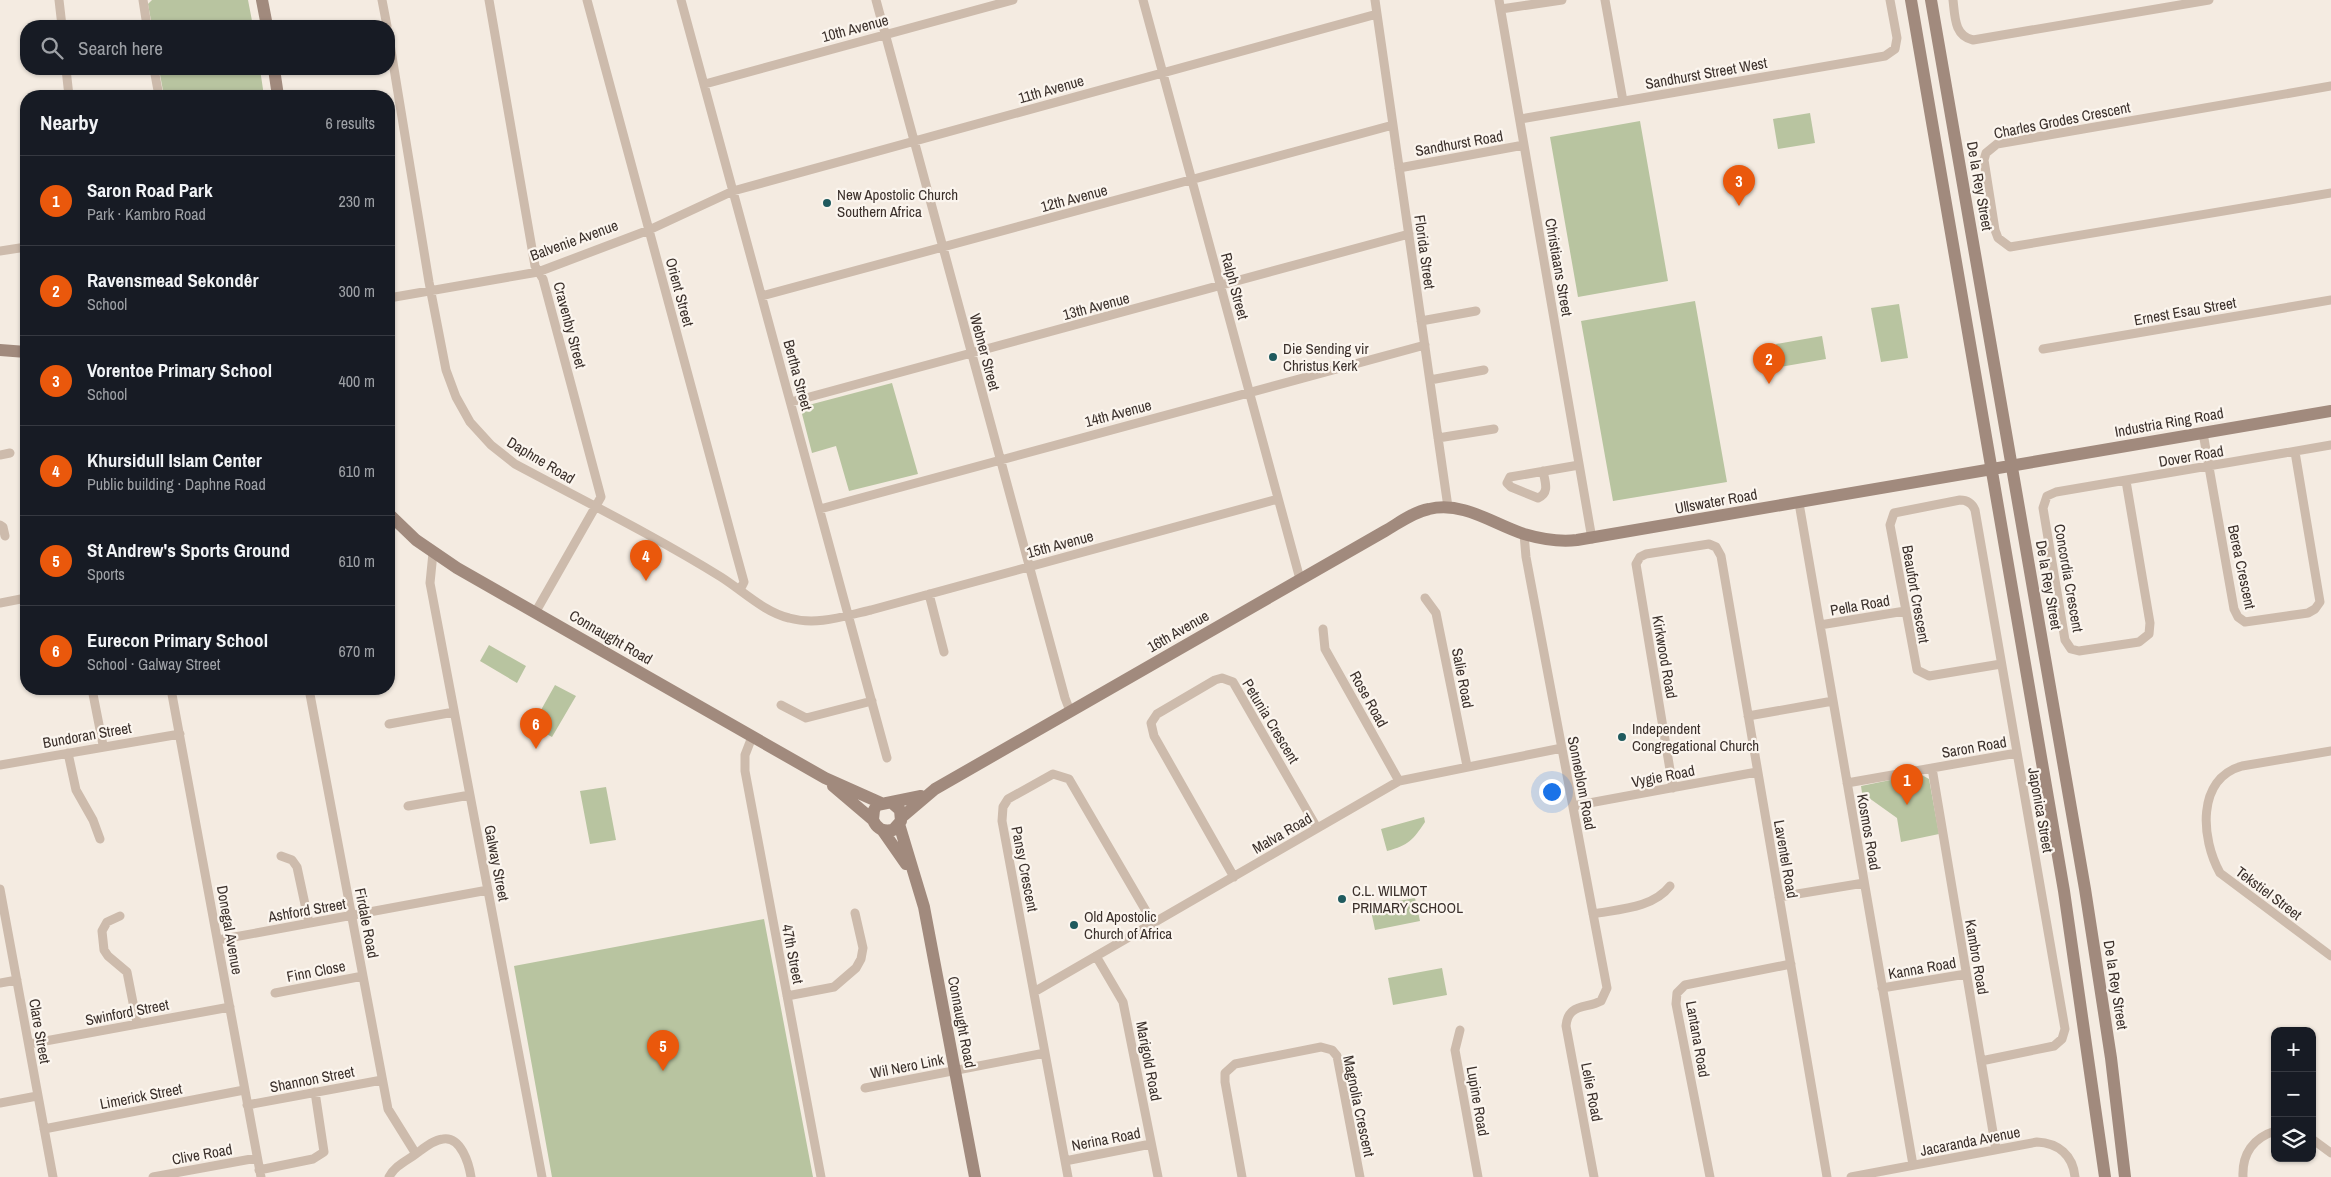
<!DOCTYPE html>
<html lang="en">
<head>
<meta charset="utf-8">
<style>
	body { margin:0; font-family:"Archivo Narrow",sans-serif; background:#20242c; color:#f1f3f6 }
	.controls { position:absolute; right:15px; bottom:15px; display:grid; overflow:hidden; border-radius:10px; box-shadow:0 1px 4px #0004 }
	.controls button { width:45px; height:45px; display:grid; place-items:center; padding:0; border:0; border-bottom:1px solid #363941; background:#171b24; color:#f1f3f6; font:25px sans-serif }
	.you { position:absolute; left:1551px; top:791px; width:18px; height:18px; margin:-12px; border:4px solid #fff; border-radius:50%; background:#1a73e8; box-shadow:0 0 0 8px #1a73e833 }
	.badge { display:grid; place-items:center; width:32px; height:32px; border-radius:50%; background:#ea580c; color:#fff; font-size:16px; font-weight:700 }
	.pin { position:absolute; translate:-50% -41px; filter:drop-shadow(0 1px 2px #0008) }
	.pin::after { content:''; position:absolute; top:26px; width:18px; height:15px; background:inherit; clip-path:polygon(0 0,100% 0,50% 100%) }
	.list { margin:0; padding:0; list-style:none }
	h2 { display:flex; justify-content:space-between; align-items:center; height:65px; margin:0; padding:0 20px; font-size:21px }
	h2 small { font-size:16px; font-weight:400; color:#9ea1a6 }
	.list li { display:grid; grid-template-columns:32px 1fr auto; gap:15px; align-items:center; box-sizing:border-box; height:90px; padding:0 20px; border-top:1px solid #363941 }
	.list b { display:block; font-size:19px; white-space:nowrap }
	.list p { margin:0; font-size:16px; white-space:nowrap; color:#9ea1a6 }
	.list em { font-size:16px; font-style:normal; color:#9ea1a6 }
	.icon { flex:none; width:28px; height:28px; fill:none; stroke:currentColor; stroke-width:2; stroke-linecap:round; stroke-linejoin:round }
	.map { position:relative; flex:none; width:2331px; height:1177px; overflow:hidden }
	.search { position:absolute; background:#171b24; box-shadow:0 1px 4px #0004; left:20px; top:20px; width:375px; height:55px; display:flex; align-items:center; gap:12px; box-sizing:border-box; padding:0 18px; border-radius:20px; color:#9ea1a6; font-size:19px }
	.panel { position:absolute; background:#171b24; box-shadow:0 1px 4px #0004; left:20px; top:90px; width:375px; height:605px; border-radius:20px }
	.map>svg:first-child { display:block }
	.green { fill:#b8c4a0 }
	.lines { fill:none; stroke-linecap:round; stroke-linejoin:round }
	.street { stroke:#cdbbac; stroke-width:9 }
	.secondary { stroke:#a18a7d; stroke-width:12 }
	.poi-dot { fill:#1f5a5e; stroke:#fbf5ee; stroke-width:2 }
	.labels { text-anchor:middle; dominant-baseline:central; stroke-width:4.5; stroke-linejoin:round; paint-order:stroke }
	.street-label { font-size:15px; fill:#3b302b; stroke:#fbf5ee }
	.poi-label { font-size:15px; fill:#3b302b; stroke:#fbf5ee; text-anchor:start }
</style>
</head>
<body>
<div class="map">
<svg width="2331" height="1177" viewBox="0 0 2331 1177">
	<rect width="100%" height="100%" fill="#f4ebe1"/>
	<path class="green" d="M152 0H248L253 26H152L148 4Z
		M159 69H260L264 96H164Z
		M1810 113 1815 143 1778 149 1773 119Z
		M1640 121 1668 281 1578 297 1550 137Z
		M1695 301 1727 482 1613 501 1581 321Z
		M1899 304 1908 358 1881 362 1871 308Z
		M1822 336 1826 359 1780 367 1776 344Z
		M892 383 918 474 849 491 836 446 812 453 802 414 805 406Z
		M489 645 526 666 517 683 480 661Z
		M555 685 576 696 552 737 532 726Z
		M1920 774 1929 779 1939 834 1901 842 1897 818 1862 793 1861 786Z
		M606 787 616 840 590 844 580 791Z
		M1424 817 1425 822C1413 840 1409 845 1387 851L1381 829Z
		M1415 898 1420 921 1375 930 1370 906Z
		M764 919 813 1177H552L514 966Z
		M1442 968 1447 995 1393 1005 1388 978Z"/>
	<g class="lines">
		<path class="street" d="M59 0 62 26
			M143 0 147 26
			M382 0 387 26
			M489 0 535 266 543 279 601 497 535 613
			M587 0 736 553 744 582 740 590
			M681 0 887 758
			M876 0 1065 698 1070 711
			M1143 0 1300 579
			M1375 0 1448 507
			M1499 0 1592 539
			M1605 0 1623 101
			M1953 0C1955 16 1954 36 1973 40L2209 0
			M1501 9 1562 0
			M389 38 429 282 446 370 456 397 470 422 491 445 515 464C584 501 655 536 721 577 743 591 764 612 789 618 817 626 844 616 871 610L1278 499
			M66 69 69 96
			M154 69 159 96
			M705 84 1013 0
			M2331 86 1997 144 1986 153 1984 160 1995 230 1998 238 2010 247 2331 193
			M1520 119 1885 56 1895 49 1897 38 1890 0
			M1399 168 1524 145
			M0 251 26 247
			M762 296 1393 125
			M389 298 538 272 649 230 733 191 1377 14
			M1421 321 1476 311
			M2043 349 2331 300
			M1430 380 1484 370
			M791 402 1409 234
			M2203 433 2234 609 2238 617 2245 622 2308 613 2315 609 2320 602 2295 452
			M1438 438 1494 429
			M0 455 10 453
			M1543 471C1545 482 1550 493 1538 498L1511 487 1507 483 1510 477 1579 465
			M2126 481 2150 623 2149 634 2139 642 2079 651 2071 649 2065 640 2043 508 2047 496 2056 492 2331 445
			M1799 503 1913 1165
			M820 509 1425 345
			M0 525 3 527 5 536
			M1524 534 1526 557 1607 988 1601 1001C1586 1009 1568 1003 1566 1026L1594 1177
			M433 553 430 583 542 1177
			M929 594 944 652
			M1425 598 1436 613 1467 766
			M0 603 26 598
			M1820 625 1905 611
			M1323 629 1325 649 1399 781
			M92 689 103 745
			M171 689 261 1177
			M309 689 388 1109 416 1154
			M781 705 806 718 872 701
			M1748 716 1833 701
			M389 724 454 712
			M752 737 745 755V771L821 1177
			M2331 751 2242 766C2196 779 2201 839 2220 873L2331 956
			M68 753 76 790 93 820 100 839
			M0 765 180 734
			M1932 768 1996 1150
			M1847 783 2017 753
			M1673 788 1636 564 1640 557 1646 554 1709 544 1716 547 1721 556 1827 1177
			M408 806 470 795
			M1573 806 1757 772
			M281 856 292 860 297 867 309 923
			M1234 877 1154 736 1151 723 1157 714 1215 680 1222 678 1233 682 1317 828
			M0 889 53 1177
			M1779 897 1864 883
			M1593 914C1620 909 1653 908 1670 886
			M120 916 107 922 102 931 104 950 108 956 127 972 137 1023
			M218 940 488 890
			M1096 956 1123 1002 1158 1177
			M0 983 17 980
			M1882 988 1966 974
			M1034 992 1399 781 1562 748
			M275 993 363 976
			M787 996 834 987 856 968 861 959 863 948 855 913
			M1460 1030 1455 1050 1478 1177
			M29 1044 230 1007
			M1981 1061 2054 1046 2062 1039 2065 1029C2035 856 2005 683 1975 510 1972 503 1967 500 1960 500L1894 513 1890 525 1917 670 1929 676 2001 664
			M865 1088 1045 1053
			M0 1103 37 1096
			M247 1105 382 1080
			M44 1129 244 1090
			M2312 1139 2331 1153
			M1065 1161 1151 1144
			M259 1170 313 1159 324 1152 315 1092
			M153 1177 257 1158
			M389 1177C394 1167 404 1162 413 1156 422 1150 432 1140 443 1139 461 1136 469 1164 471 1177
			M1068 1177 1002 821 1003 807 1008 799 1053 774 1069 779 1153 923
			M1242 1177 1225 1082V1073L1235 1064 1321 1047 1332 1050 1337 1056 1360 1177
			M1710 1177 1676 1004 1677 993 1685 985 1791 964
			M1851 1177 2037 1142C2058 1143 2073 1155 2075 1177
			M2243 1177C2242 1154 2253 1138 2275 1131"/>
		<path class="secondary" d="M262 0 267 26
			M1911 0 2064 891 2105 1177
			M1931 0 2085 889 2111 1058 2125 1177
			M274 69 278 96
			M0 350 26 352
			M389 514 416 540 457 568 825 778 881 803
			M833 786 873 820
			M892 803 900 810 901 821 893 830C883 832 877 829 873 820L874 810 877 805 921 796
			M902 817 935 789 1385 531C1399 523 1413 512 1429 509 1464 501 1493 524 1524 534 1541 539 1560 542 1577 540L2331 411
			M899 824 924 907 975 1177
			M883 831 906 864"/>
	</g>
	<g class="poi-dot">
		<circle cx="827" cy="203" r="5"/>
		<circle cx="1273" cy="357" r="5"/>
		<circle cx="1622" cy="737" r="5"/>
		<circle cx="1342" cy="899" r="5"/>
		<circle cx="1074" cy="925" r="5"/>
	</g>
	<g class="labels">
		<g class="street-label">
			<text transform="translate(855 28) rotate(-15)">10th Avenue</text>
			<text transform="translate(1706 73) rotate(-10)">Sandhurst Street West</text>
			<text transform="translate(1051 89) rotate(-16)">11th Avenue</text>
			<text transform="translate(2062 120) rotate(-11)">Charles Grodes Crescent</text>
			<text transform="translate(1459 143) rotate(-10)">Sandhurst Road</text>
			<text transform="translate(1980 186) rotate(80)">De la Rey Street</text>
			<text transform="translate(1074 198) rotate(-15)">12th Avenue</text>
			<text transform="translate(574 240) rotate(-20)">Balvenie Avenue</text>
			<text transform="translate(1425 252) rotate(82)">Florida Street</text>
			<text transform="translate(1559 267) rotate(80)">Christiaans Street</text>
			<text transform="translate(1235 286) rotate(75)">Ralph Street</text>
			<text transform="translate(680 292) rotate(75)">Orient Street</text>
			<text transform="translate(1096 306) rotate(-15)">13th Avenue</text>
			<text transform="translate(2185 311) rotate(-10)">Ernest Esau Street</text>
			<text transform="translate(570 325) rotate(75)">Cravenby Street</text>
			<text transform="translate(985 352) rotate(75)">Webner Street</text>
			<text transform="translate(798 375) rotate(75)">Bertha Street</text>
			<text transform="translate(1118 413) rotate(-15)">14th Avenue</text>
			<text transform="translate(2169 422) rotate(-10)">Industria Ring Road</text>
			<text transform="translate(2191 456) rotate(-10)">Dover Road</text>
			<text transform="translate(541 460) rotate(31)">Daphne Road</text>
			<text transform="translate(1716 501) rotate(-10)">Ullswater Road</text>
			<text transform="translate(1060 544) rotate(-15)">15th Avenue</text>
			<text transform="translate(2242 567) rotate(78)">Berea Crescent</text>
			<text transform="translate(2069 578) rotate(80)">Concordia Crescent</text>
			<text transform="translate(2049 585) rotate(80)">De la Rey Street</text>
			<text transform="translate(1916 594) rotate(80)">Beaufort Crescent</text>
			<text transform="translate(1860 605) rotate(-10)">Pella Road</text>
			<text transform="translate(1178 631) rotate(-30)">16th Avenue</text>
			<text transform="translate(611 637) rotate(30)">Connaught Road</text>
			<text transform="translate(1665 657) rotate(80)">Kirkwood Road</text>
			<text transform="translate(1463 678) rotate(79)">Salie Road</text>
			<text transform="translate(1369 699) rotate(61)">Rose Road</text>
			<text transform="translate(1271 721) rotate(59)">Petunia Crescent</text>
			<text transform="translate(87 735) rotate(-10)">Bundoran Street</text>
			<text transform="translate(1974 747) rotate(-10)">Saron Road</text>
			<text transform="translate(1663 776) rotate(-11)">Vygie Road</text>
			<text transform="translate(1582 783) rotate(79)">Sonneblom Road</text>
			<text transform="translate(2041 810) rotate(80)">Japonica Street</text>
			<text transform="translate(1869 832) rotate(80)">Kosmos Road</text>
			<text transform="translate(1282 833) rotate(-30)">Malva Road</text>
			<text transform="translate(1786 859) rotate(80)">Laventel Road</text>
			<text transform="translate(497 863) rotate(79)">Galway Street</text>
			<text transform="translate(1025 869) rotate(79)">Pansy Crescent</text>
			<text transform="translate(2269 893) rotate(37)">Tekstiel Street</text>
			<text transform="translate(307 910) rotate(-10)">Ashford Street</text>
			<text transform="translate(367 923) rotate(79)">Firdale Road</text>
			<text transform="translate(230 930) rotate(80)">Donegal Avenue</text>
			<text transform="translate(793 954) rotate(79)">47th Street</text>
			<text transform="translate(1977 957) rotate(80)">Kambro Road</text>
			<text transform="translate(1922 968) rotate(-10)">Kanna Road</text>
			<text transform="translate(316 971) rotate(-11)">Finn Close</text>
			<text transform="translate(2116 985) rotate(81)">De la Rey Street</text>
			<text transform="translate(127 1012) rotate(-11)">Swinford Street</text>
			<text transform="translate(962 1022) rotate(79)">Connaught Road</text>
			<text transform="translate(40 1031) rotate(80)">Clare Street</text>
			<text transform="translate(1698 1039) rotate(80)">Lantana Road</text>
			<text transform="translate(1149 1061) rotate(79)">Marigold Road</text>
			<text transform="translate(907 1066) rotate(-11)">Wil Nero Link</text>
			<text transform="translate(312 1079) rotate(-11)">Shannon Street</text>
			<text transform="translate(1592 1092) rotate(79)">Lelie Road</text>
			<text transform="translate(141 1096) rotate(-11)">Limerick Street</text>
			<text transform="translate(1478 1101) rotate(80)">Lupine Road</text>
			<text transform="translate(1359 1106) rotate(78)">Magnolia Crescent</text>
			<text transform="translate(1106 1139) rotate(-11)">Nerina Road</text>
			<text transform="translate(1970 1141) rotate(-11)">Jacaranda Avenue</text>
			<text transform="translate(202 1154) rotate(-10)">Clive Road</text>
		</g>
		<g class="poi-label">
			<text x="837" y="194">New Apostolic Church<tspan x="837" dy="17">Southern Africa</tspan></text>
			<text x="1283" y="348">Die Sending vir<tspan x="1283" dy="17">Christus Kerk</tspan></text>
			<text x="1632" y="728">Independent<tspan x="1632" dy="17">Congregational Church</tspan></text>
			<text x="1352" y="890">C.L. WILMOT<tspan x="1352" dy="17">PRIMARY SCHOOL</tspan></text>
			<text x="1084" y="916">Old Apostolic<tspan x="1084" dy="17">Church of Africa</tspan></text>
		</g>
	</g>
</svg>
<div class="controls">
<button>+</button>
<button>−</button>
<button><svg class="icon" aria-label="layers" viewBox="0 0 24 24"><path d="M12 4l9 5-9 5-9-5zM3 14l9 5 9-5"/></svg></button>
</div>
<div class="you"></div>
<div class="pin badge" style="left:1907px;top:805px">1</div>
<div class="pin badge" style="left:1769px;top:384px">2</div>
<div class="pin badge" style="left:1739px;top:206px">3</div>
<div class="pin badge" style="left:646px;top:581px">4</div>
<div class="pin badge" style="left:663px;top:1071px">5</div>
<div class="pin badge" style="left:536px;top:749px">6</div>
<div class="search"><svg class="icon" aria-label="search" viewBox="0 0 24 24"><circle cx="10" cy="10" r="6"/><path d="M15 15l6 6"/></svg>Search here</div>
<section class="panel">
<h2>Nearby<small>6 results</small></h2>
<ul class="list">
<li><span class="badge">1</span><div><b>Saron Road Park</b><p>Park · Kambro Road</p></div><em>230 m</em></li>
<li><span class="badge">2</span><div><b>Ravensmead Sekondêr</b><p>School</p></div><em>300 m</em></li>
<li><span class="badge">3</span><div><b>Vorentoe Primary School</b><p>School</p></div><em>400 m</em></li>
<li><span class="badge">4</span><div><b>Khursidull Islam Center</b><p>Public building · Daphne Road</p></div><em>610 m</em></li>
<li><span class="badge">5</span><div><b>St Andrew's Sports Ground</b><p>Sports</p></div><em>610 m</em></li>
<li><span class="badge">6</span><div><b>Eurecon Primary School</b><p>School · Galway Street</p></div><em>670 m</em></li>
</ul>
</section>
</div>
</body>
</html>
